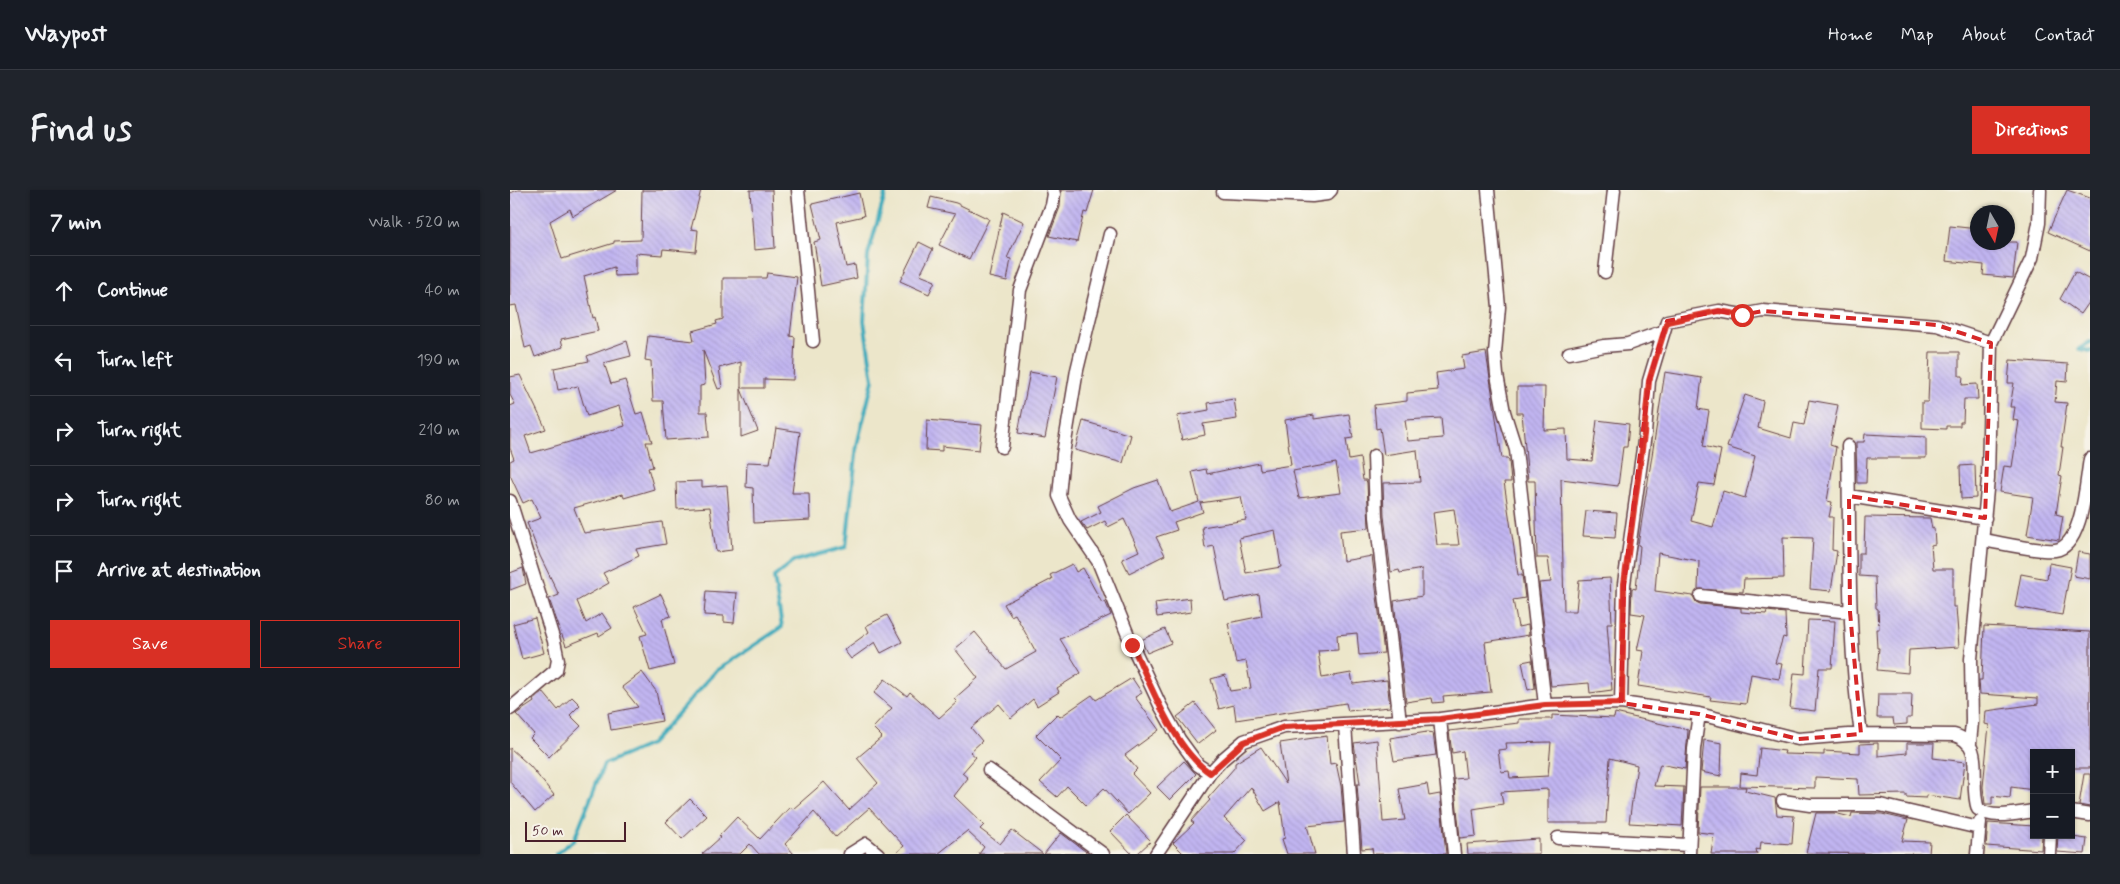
<!DOCTYPE html>
<html lang="en">
<head>
<meta charset="utf-8">
<style>
	body { margin:0; font-family:Mynerve,sans-serif; background:#20242c; color:#f1f3f6 }
	.controls { position:absolute; right:15px; bottom:15px; display:grid; overflow:hidden; border-radius:0px; box-shadow:0 1px 4px #0004 }
	.controls button { width:45px; height:45px; display:grid; place-items:center; padding:0; border:0; border-bottom:1px solid #363941; background:#171b24; color:#f1f3f6; font:25px sans-serif }
	.compass { position:absolute; left:1460px; top:15px; width:45px; height:45px; border-radius:50%; background:#171b24; box-shadow:0 1px 4px #0004; rotate:171deg }
	.scale { position:absolute; left:15px; bottom:12px; width:101px; box-sizing:border-box; padding-left:5px; border:2px solid #4a1f2b; border-top:0; font-size:14px; line-height:18px; white-space:nowrap; color:#4a1f2b; -webkit-text-stroke:4px #f7f3e8; paint-order:stroke }
	.stop { position:absolute; width:15px; height:15px; margin:-11px; border:4px solid #d93025; border-radius:50%; background:#fff }
	.stop.end { background:#d93025; border-color:#fff; box-shadow:0 1px 5px #0008 }
	.list { margin:0; padding:0; list-style:none }
	h2 { display:flex; justify-content:space-between; align-items:center; height:65px; margin:0; padding:0 20px; font-size:21px }
	h2 small { font-size:16px; font-weight:400; color:#9ea1a6 }
	.list li { display:grid; grid-template-columns:32px 1fr auto; gap:15px; align-items:center; box-sizing:border-box; height:70px; padding:0 20px; border-top:1px solid #363941 }
	.list b { display:block; font-size:19px; white-space:nowrap }
	.list em { font-size:16px; font-style:normal; color:#9ea1a6 }
	.actions { display:flex; gap:10px; padding:15px 20px }
	.actions a { flex:1; padding:11px 0; border:1px solid #d93025; border-radius:0px; text-align:center; font-size:18px; color:#d93025 }
	.actions .main { background:#d93025; color:#fff }
	.icon { flex:none; width:28px; height:28px; fill:none; stroke:currentColor; stroke-width:2; stroke-linecap:round; stroke-linejoin:round }
	.map { position:relative; flex:none; width:1580px; height:664px; overflow:hidden; border-radius:0px }
	header { display:flex; align-items:center; gap:30px; box-sizing:border-box; height:70px; padding:0 25px; background:#171b24; border-bottom:1px solid #363941 }
	header strong { font-size:24px }
	nav { display:flex; gap:28px; margin-inline-start:auto; font-size:18px }
	.intro { display:flex; align-items:center; justify-content:space-between; box-sizing:border-box; height:120px; padding:0 30px }
	h1 { margin:0; font-size:35px }
	.button { padding:12px 22px; border-radius:0px; background:#d93025; color:#fff; font-size:18px; font-weight:700 }
	main { display:flex; gap:30px; padding:0 30px }
	aside { flex:1; background:#171b24; border-radius:0px; box-shadow:0 1px 4px #0004 }
	.map>svg:first-child { display:block }
	.lines { fill:none; stroke-linecap:round; stroke-linejoin:round }
	.stream { stroke:#3dabbc; stroke-width:4 }
	.building { fill:url(#building-back-hatch); fill-rule:evenodd }
	.minor-casing { stroke:#623d43; stroke-width:15 }
	.minor { stroke:#fff; stroke-width:12 }
	.route { stroke:#d93025; stroke-width:6 }
	.marked { fill:none; stroke:#d62828; stroke-width:4; stroke-dasharray:10 6; stroke-linejoin:round }
</style>
</head>
<body>
<header>
<strong>Waypost</strong>
<nav><a>Home</a><a>Map</a><a>About</a><a>Contact</a></nav>
</header>
<div class="intro"><h1>Find us</h1><a class="button">Directions</a></div>
<main>
<aside>
<h2>7 min<small>Walk · 520 m</small></h2>
<ul class="list">
<li><svg class="icon" aria-label="ahead" viewBox="0 0 24 24"><path d="M12 20V5M6 11l6-6 6 6"/></svg><div><b>Continue</b></div><em>40 m</em></li>
<li><svg class="icon" aria-label="left" viewBox="0 0 24 24"><path d="M17 20v-9H6M10 6l-5 5 5 5"/></svg><div><b>Turn left</b></div><em>190 m</em></li>
<li><svg class="icon" aria-label="right" viewBox="0 0 24 24"><path d="M7 20v-9h11M14 6l5 5-5 5"/></svg><div><b>Turn right</b></div><em>210 m</em></li>
<li><svg class="icon" aria-label="right" viewBox="0 0 24 24"><path d="M7 20v-9h11M14 6l5 5-5 5"/></svg><div><b>Turn right</b></div><em>80 m</em></li>
<li><svg class="icon" aria-label="arrive" viewBox="0 0 24 24"><path d="M6 21V4h12l-3 4 3 4H6"/></svg><div><b>Arrive at destination</b></div></li>
</ul>
<div class="actions"><a class="main">Save</a><a>Share</a></div>
</aside>
<div class="map">
<svg width="1580" height="664" viewBox="0 0 1580 664">
	<defs>
		<pattern id="building-back-hatch" width="6" height="6" patternUnits="userSpaceOnUse" patternTransform="scale(1.25)"><rect width="6" height="6" fill="#c1b5f1"/><path d="M-1 5l2 2M0 0l6 6M5-1l2 2" fill="none" stroke="#a79bcf"/></pattern>
	</defs>
	<rect width="100%" height="100%" fill="#f7f3e8"/>
	<filter id="ink" filterUnits="userSpaceOnUse"><feTurbulence type="fractalNoise" baseFrequency=".02" numOctaves="2"/><feDisplacementMap in="SourceGraphic" scale="10" xChannelSelector="R" yChannelSelector="G"/><feConvolveMatrix kernelMatrix="1 2 1 2 8 2 1 2 1" color-interpolation-filters="sRGB"/></filter>
	<filter id="wash" filterUnits="userSpaceOnUse"><feTurbulence type="fractalNoise" baseFrequency=".0096" numOctaves="4" result="noise"/><feDisplacementMap in="SourceGraphic" scale="20" xChannelSelector="R" yChannelSelector="G"/><feGaussianBlur stdDeviation="1.12" result="paint"/><feColorMatrix in="noise" values="0 0 0 0 0 0 0 0 0 0 0 0 0 0 0 0 0 1.4 0 .05"/><feComposite in="paint" operator="in"/></filter>
	<g filter="url(#wash)">
		<rect width="100%" height="100%" fill="#ece6ca"/>
		<g class="lines">
			<path class="stream" d="M1569 159 1580 152
				M1570 159 1580 161
				M46 664 64 650 94 574 141 554 206 481 272 437 264 387 284 371 336 357 347 255 363 190 354 131 358 65 375 5 374 0"/>
		</g>
		<g id="blocks">
			<path class="building" d="M8 0H107L63 26 60 19 40 31 52 69 104 53V51L131 50 132 0H191L181 39 188 40 186 62 153 59 152 65 126 63V85L105 86 104 77 74 86 83 128 85 127 88 141 51 149 53 157 25 167 21 156 15 158 6 115 0 116V3Z
				M240 0H262L265 58 244 60Z
				M551 0H584L577 23 574 22 567 52 539 46 550 17Z
				M1557 0 1580 8V61L1538 42Z
				M349 3 354 26 327 32 336 77 345 75 347 88 311 96 304 52 311 50 302 14Z
				M421 7 446 13 479 29 459 69 429 55 445 24 418 18Z
				M493 22 514 32 497 68 501 69 497 91 479 87Z
				M1440 36 1468 39 1466 52H1507L1503 88 1473 85 1474 75 1436 71Z
				M409 52 423 59 410 85 425 91 419 104 390 91Z
				M1565 82 1580 90V111L1571 124 1550 109Z
				M257 83 287 87 280 146 285 147 283 190 254 189V198H231V172L209 178 212 198 208 199 193 160 195 195 190 196V222H197L199 247 156 250 153 211H143L141 171 135 170 138 146 184 151 182 141 207 134 206 131 213 129V88H256Z
				M117 151 121 166 94 173 101 194 115 190 126 224 133 222 142 252H136L143 277 138 278 144 299 114 308 113 304 64 318 74 343 152 332 156 354 126 359 129 366 93 383 99 393 67 411 76 433 92 423 102 438 89 446 88 443 56 456 39 409 49 405 30 366 17 333 31 328 22 309 13 313 0 285V271L4 269 0 258V216L5 214 0 205V187L10 185 36 239 15 246 21 263 115 236 109 216 77 226 68 196 48 200 44 178 79 171 77 166Z
				M976 162 992 268H997L999 271 1001 292H994L1008 385H1012L1015 408 1003 410 1008 437 1018 435 1019 445 975 452 981 502 933 506 934 512 923 513 922 508 896 512 884 411 912 406V379L890 383 889 380 881 382 874 326 873 293 910 292 907 260 874 265 870 238 866 239 864 215 897 211V203L928 200 926 183 954 179 952 166ZM931 228 933 248 898 251 895 230ZM944 319 949 355H927L923 322Z
				M1420 162H1449V186H1453L1452 195 1467 194 1468 209H1454L1453 232H1450V236H1436V239L1412 238V212H1418Z
				M1500 170 1558 174 1557 192 1547 191 1545 212 1557 213 1551 257H1553L1549 285 1552 286 1546 324 1553 326 1549 350 1517 345 1523 307 1490 302 1494 276 1502 277 1509 231 1503 230 1505 217H1500L1504 193H1498Z
				M520 182 547 187 535 248 508 243Z
				M1155 182 1192 188 1188 219 1199 221 1193 256 1211 260 1204 295 1189 293 1181 331 1203 337 1213 301 1235 308 1245 266 1217 257 1235 205 1253 211 1248 238 1281 248 1284 233 1294 235 1299 210 1328 215 1320 255 1326 257 1317 311 1322 312 1319 327H1323L1322 360 1327 361 1321 401 1300 399 1303 348 1273 347 1274 388 1234 389 1233 402 1188 399 1189 371 1148 363 1145 401 1183 406 1186 412 1190 414 1231 418V422L1256 424 1257 421 1275 423 1276 448 1273 447 1265 473 1272 474 1269 489 1241 484 1236 514 1200 510 1201 507 1128 496 1133 461 1127 460 1135 425 1121 423 1122 398 1126 399 1130 356 1128 355Z
				M1007 197H1035L1034 240 1056 239 1057 269 1082 271 1087 230 1119 234 1117 257H1113L1108 296 1051 289 1054 421H1066L1069 390 1100 388 1102 433H1097L1102 500 1080 503 1079 493 1041 496 1029 393 1041 392 1038 368H1027L1025 291H1018L1012 223H1007Z
				M231 199 248 241 231 247Z
				M724 209 727 229 693 234 695 245 672 250 667 226 699 220 698 213Z
				M839 224 843 248 836 249 839 270 850 268 853 290H856L857 293 859 338 830 341 833 371 862 366 874 463 849 465 847 443 827 445 828 460 808 461 812 488 841 483 843 494 877 490 880 517 838 521 836 513 726 530 724 515 709 519 701 489 715 485 720 501 741 498 736 471 726 473 718 433 752 426 749 404 715 411 704 356 695 358 692 337 736 330 731 307 690 313 693 322 664 332 667 340 646 347 655 365 619 383 612 369 629 361 614 329 598 337 595 331 577 340 571 332 591 322 588 316 624 298 648 290 660 322 689 312 682 282 696 279 697 284 749 273 750 280 781 275 775 230 804 225V229ZM826 273 831 303 789 308 783 281ZM765 340 771 377 736 383 729 348Z
				M417 230 472 235 469 260 432 256V261L416 260Z
				M573 231 621 245 613 273 565 260Z
				M266 238 290 242 282 303H299L300 330 244 333 243 298 236 297 237 272 260 273Z
				M1355 244 1416 247V268H1357L1356 293H1347L1346 252H1354Z
				M1465 275 1466 308 1451 309 1450 276Z
				M192 291V297L217 295 222 360 206 362 200 317 167 319 166 292Z
				M1076 321 1107 323 1105 348 1073 346Z
				M1355 327 1420 328 1422 339 1424 338 1425 354 1421 355 1423 379H1443V417H1446L1449 457 1399 460 1398 483 1367 480 1369 458H1367L1366 439H1369L1368 419 1366 418 1365 387 1349 386V363H1354Z
				M1568 362 1580 364V389L1564 386Z
				M1539 373 1561 377 1552 425 1505 417 1511 384 1537 389Z
				M562 374 566 382 573 378 592 413 595 411 601 425 550 449 571 483 547 498 549 502 527 516 523 509 501 528 489 514 461 538 472 551 460 562 466 567 452 583 458 588 444 606 474 635 470 639 490 654 502 640 533 664H469L474 657 457 641 428 664H385L394 656 359 618 326 647 304 622 275 654 284 664H249L240 654 230 664H192L211 647 209 646 227 627 250 649 280 617 283 619 314 592 339 620 368 593 347 568 372 547 363 538 382 518 364 503 375 489 397 506 400 502 429 528 447 512 444 509 468 488 445 459 465 442 496 479 526 462 505 424 501 426 494 414 542 389 540 385Z
				M13 378 16 394 0 400V383Z
				M196 401 227 403 224 433 214 432V426L194 425Z
				M151 404 161 426 152 429 164 475 140 481 130 446 137 444 124 417Z
				M680 408 681 422 647 427 645 413Z
				M377 425 392 452 371 463 365 452 341 469 334 460 359 442 356 436Z
				M25 428 34 463 12 469 3 434Z
				M1298 430 1325 431 1322 478H1309L1305 521 1280 518 1284 483 1295 484Z
				M1474 436 1580 442V578H1561V563H1524V600L1501 597 1500 608 1482 606V614H1475L1473 597 1479 535 1475 534 1476 521 1528 514V508L1470 504 1469 490H1472Z
				M655 439 661 453 637 463 631 450Z
				M1022 470 1025 498 1018 500 1012 472Z
				M132 482 146 501 152 531 101 540 98 523 128 517 112 497Z
				M622 488 632 503 625 507 649 540 615 565 627 579 622 584 640 603 618 624 594 598 576 615 557 596 547 607 530 592 551 570 526 545 547 524 550 527 582 505 586 510Z
				M33 502 48 520 62 507 70 515 60 525 71 536 39 567 20 548 24 544 6 524 24 512 23 510Z
				M1368 504H1402L1401 528H1397V534L1384 535 1383 528H1367Z
				M685 513 706 540 688 554 667 527Z
				M1105 523 1178 540 1175 579 1150 574 1144 596 1174 597 1172 636 1119 633 1127 575 1100 568 1096 633H1038V599L991 602 993 614 963 619 966 646 950 648 944 589 956 588 953 561 942 563 939 541 1009 533V529H1042V525L1104 528ZM1041 552 1038 586 1000 588 999 581 991 582 988 560 997 559 996 553Z
				M917 542 923 543 926 565 884 571 880 548Z
				M817 546 820 574 826 573 831 596 834 632 797 636 805 664H777L772 649 775 648 770 612 755 621 741 597 714 628 737 650 724 664H674L663 653 684 633 681 631 700 610 698 608 725 577V573L751 557 776 594 770 553Z
				M867 550 873 632 895 630 889 599 917 594 919 606 930 604 936 664H863L862 658 852 659 847 594H850L844 553Z
				M1194 550 1212 553 1211 586 1191 582Z
				M1368 553V566L1397 563V553H1424L1423 568 1455 572 1450 610 1416 605V608L1396 607V604L1349 605 1348 589 1305 587V598L1230 596 1231 583 1247 585 1250 558 1275 561 1274 564 1314 565V561L1350 563V554Z
				M0 558 20 576 44 605 25 622 0 592Z
				M674 571 686 584 660 610 647 597Z
				M1574 584H1580V617L1569 615Z
				M1190 597H1236L1235 601 1265 608 1267 625 1284 626 1282 654 1251 652 1250 660 1246 659 1247 664H1201L1204 644 1188 642Z
				M180 609 197 626 172 649 156 632Z
				M1306 623H1324L1341 627 1342 623 1372 624 1398 630 1392 651 1420 652 1419 664 1296 663Z
				M616 625 641 651 627 664H622L600 641Z
				M1478 633 1524 636V645H1532L1531 660 1476 656Z
				M551 643 579 664H534Z
				M1548 645 1577 649 1575 664 1547 662Z
				M1029 649V664H958L957 654Z"/>
		</g>
	</g>
	<g filter="url(#ink)">
		<use href="#blocks" fill-opacity="0" stroke="#623d43" stroke-width="1"/>
		<g class="lines">
			<g class="minor-casing">
				<path id="minor" d="M288 0 303 151
					M978 0 989 117 985 163 987 185 994 222 1006 260 1035 515
					M713 2 802 6 817 4 821 0
					M600 44 567 180 553 264 549 306 560 330 588 371 622 455 650 515 669 549 688 575 700 583
					M1095 82 1104 0
					M1059 163 1094 156 1118 154 1154 141
					M1338 256C1340 353 1337 449 1351 544
					M492 257 510 100 542 15 544 4 543 0
					M864 266 866 327 890 532
					M1339 306 1475 328
					M0 311 44 451 48 470 46 480 0 519
					M1473 350C1492 353 1527 362 1545 360 1573 357 1576 291 1580 269
					M1191 406 1340 422
					M1111 513 1114 394 1135 244 1139 191 1157 131 1209 121 1232 125 1253 121 1427 135 1481 153
					M930 529 944 664
					M835 535 844 664
					M1460 553 1462 532 1461 469 1478 289 1481 153 1522 68 1529 33 1530 0
					M479 580 593 664
					M1273 611 1300 615H1370L1469 638
					M1561 622 1580 625
					M1048 648 1178 655
					M340 664 356 654 368 664
					M646 664 700 583 713 569 734 551 774 537 930 529 1035 515 1111 513 1189 524 1288 549 1351 544 1444 545C1477 554 1458 591 1468 619 1483 630 1507 623 1524 621
					M1179 664 1184 559 1189 524
					M1467 664 1470 632
					M1539 664 1540 645"/>
			</g>
			<use href="#minor" class="minor"/>
		</g>
	</g>
	<g class="lines" filter="url(#ink)">
		<path class="route" d="M622 455C641 495 663 558 700 583L734 552 774 537 930 529 1035 515 1112 513 1114 394 1134 244 1139 191 1157 132 1209 121 1232 125"/>
	</g>
	<path class="marked" d="M1209 121 1232 125 1253 121 1427 135 1481 153 1475 328 1339 306 1340 422 1351 544 1288 549 1189 524 1111 513 1114 394 1139 191 1157 131Z"/>
</svg>
<div class="controls">
<button>+</button>
<button>−</button>
</div>
<svg class="compass" viewBox="-18 -18 36 36"><path d="M0-13l5 13h-10z" fill="#e53935"/><path d="M0 13l5-13h-10z" fill="#9ea1a6"/></svg>
<div class="scale">50 m</div>
<div class="stop" style="left:1232px;top:125px"></div>
<div class="stop end" style="left:622px;top:455px"></div>
</div>
</main>
</body>
</html>
